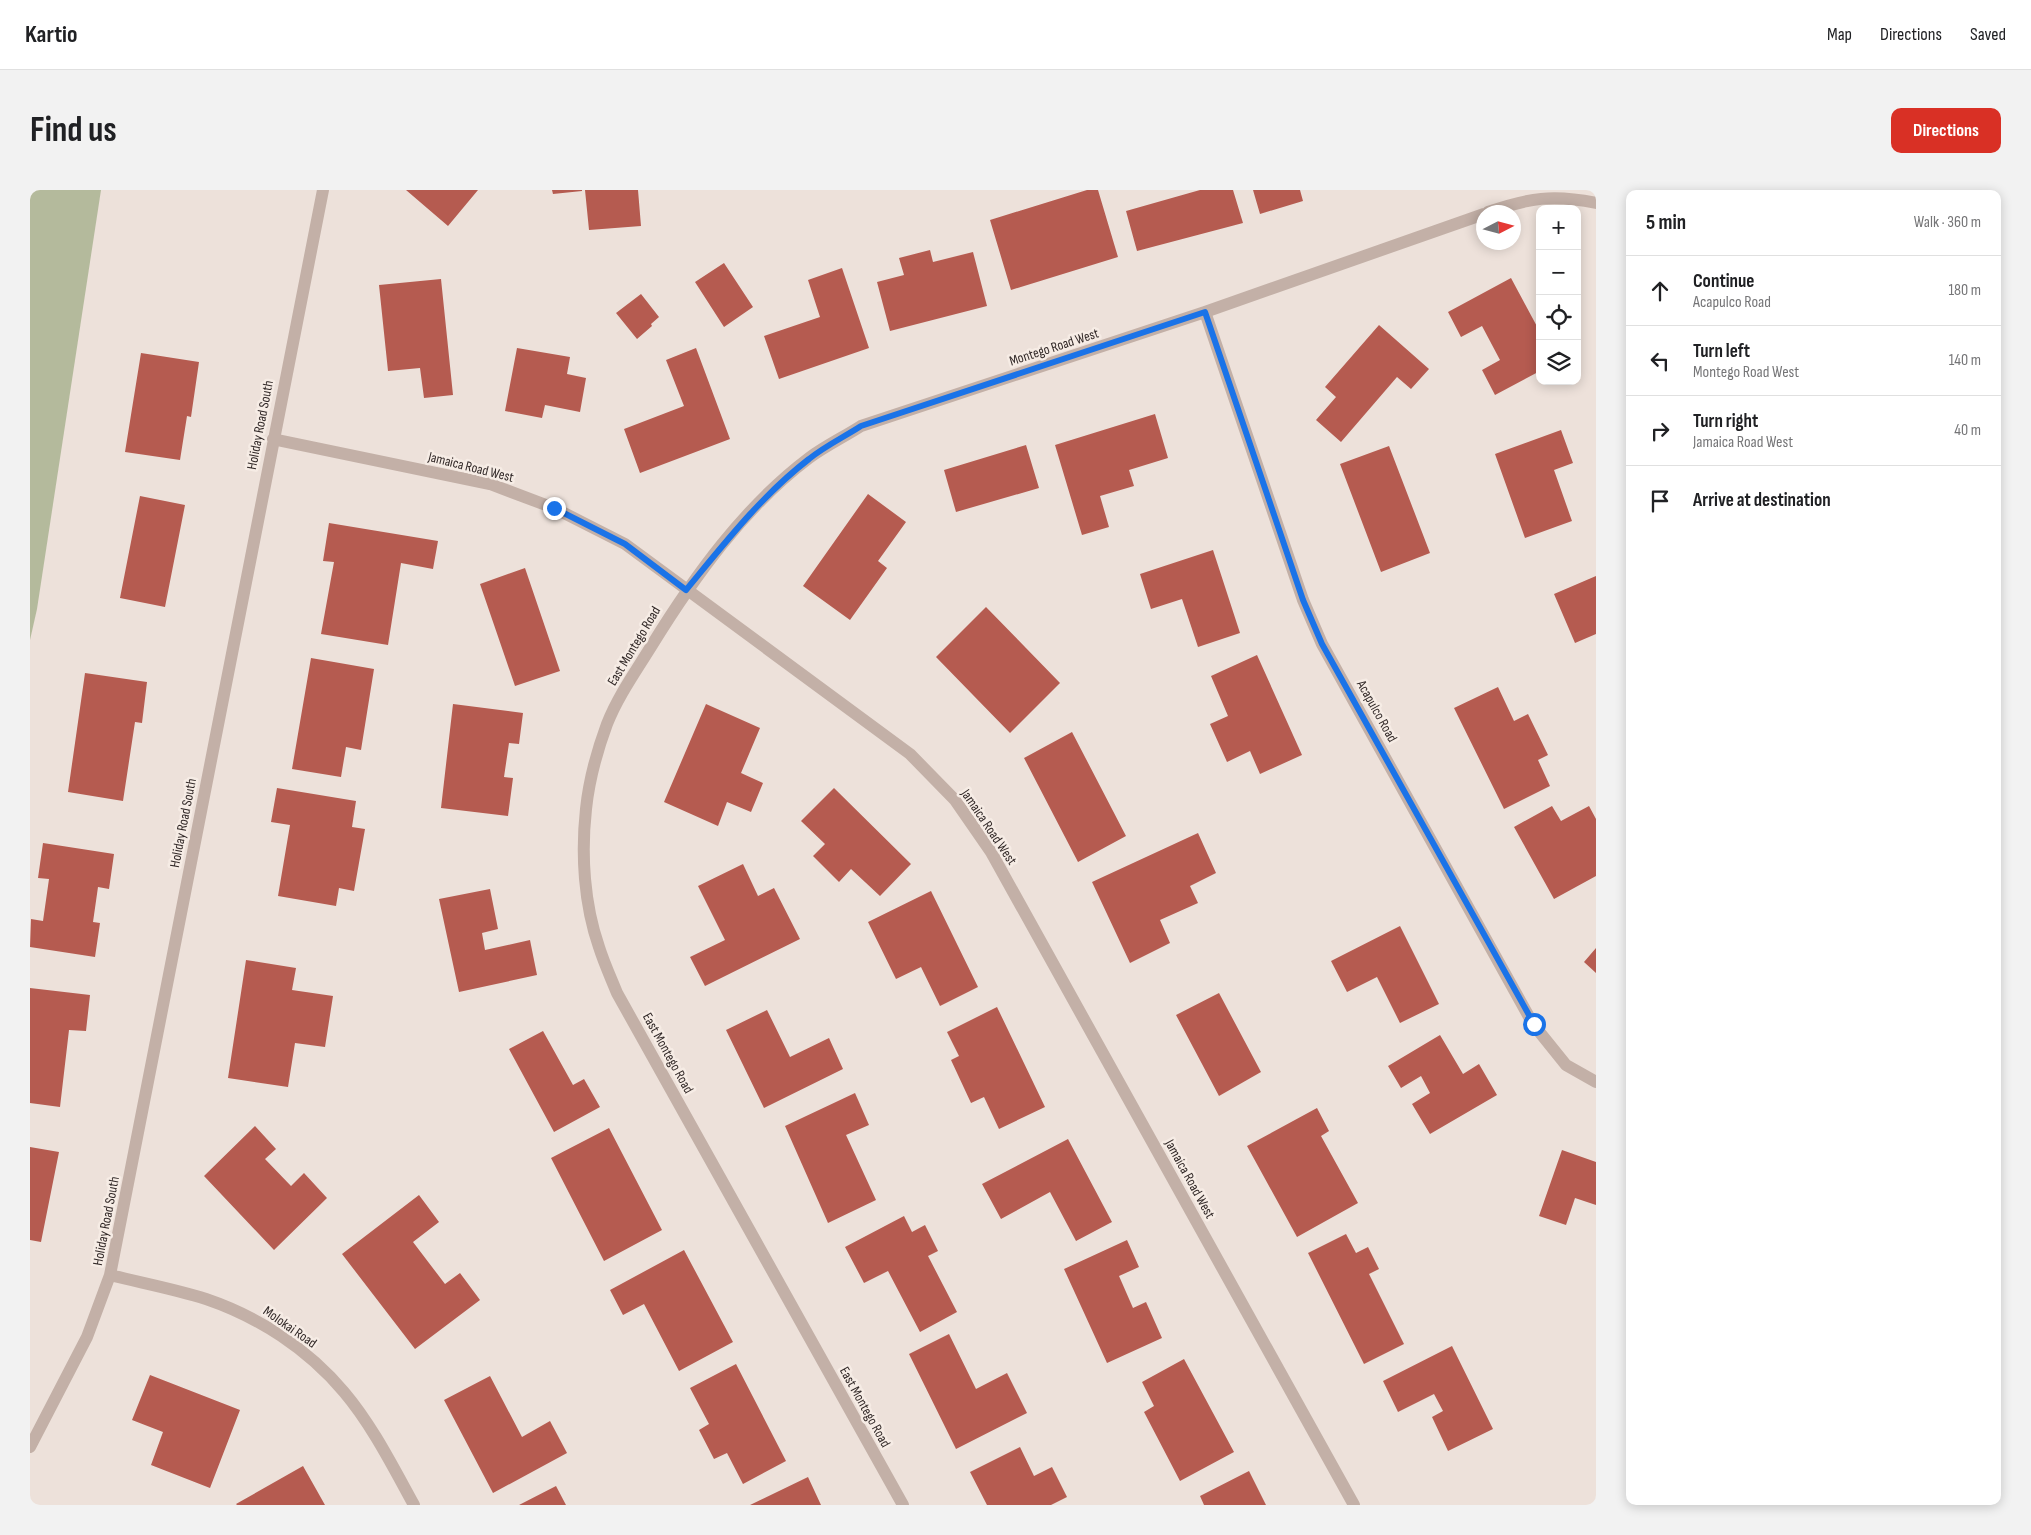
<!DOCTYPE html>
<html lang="en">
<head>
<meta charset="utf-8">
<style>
	body { margin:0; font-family:"Sofia Sans Condensed",sans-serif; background:#f2f2f2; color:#202124 }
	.controls { position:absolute; right:15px; top:15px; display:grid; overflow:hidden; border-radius:10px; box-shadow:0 2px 12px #0003 }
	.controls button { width:45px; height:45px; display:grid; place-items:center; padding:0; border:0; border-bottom:1px solid #e0e0e0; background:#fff; color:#202124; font:25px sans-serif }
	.compass { position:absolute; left:1446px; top:15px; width:45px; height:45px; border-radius:50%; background:#fff; box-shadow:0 2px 12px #0003; rotate:84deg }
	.stop { position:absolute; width:15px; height:15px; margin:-11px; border:4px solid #1a73e8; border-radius:50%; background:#fff }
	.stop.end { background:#1a73e8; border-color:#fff; box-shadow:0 1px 5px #0008 }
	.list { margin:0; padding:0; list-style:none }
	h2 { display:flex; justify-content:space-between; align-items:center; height:65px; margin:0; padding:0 20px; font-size:21px }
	h2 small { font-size:16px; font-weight:400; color:#757577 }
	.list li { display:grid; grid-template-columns:32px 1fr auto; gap:15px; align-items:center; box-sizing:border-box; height:70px; padding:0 20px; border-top:1px solid #e0e0e0 }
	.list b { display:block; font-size:19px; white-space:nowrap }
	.list p { margin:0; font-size:16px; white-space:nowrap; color:#757577 }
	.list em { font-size:16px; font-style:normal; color:#757577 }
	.icon { flex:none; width:28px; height:28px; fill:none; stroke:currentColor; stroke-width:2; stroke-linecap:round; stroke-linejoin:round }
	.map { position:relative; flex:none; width:1566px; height:1315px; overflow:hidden; border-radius:10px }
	header { display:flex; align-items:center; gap:30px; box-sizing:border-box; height:70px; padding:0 25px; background:#fff; border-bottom:1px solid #e0e0e0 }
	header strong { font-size:24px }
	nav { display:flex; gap:28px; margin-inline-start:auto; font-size:18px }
	.intro { display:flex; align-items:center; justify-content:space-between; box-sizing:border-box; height:120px; padding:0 30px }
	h1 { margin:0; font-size:35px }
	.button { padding:12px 22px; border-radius:10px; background:#d93025; color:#fff; font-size:18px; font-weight:700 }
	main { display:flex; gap:30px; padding:0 30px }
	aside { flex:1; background:#fff; border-radius:10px; box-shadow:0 2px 12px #0003 }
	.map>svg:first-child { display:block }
	.green { fill:#b4ba9c }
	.building { fill:#b55b50 }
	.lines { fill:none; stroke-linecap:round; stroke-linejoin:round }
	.minor { stroke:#c3b0a7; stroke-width:12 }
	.route { stroke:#1a73e8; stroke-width:6 }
	.labels { text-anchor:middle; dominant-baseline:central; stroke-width:5; stroke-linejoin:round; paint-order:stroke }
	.street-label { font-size:14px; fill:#312827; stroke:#f6ece5 }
</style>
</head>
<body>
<header>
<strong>Kartio</strong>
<nav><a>Map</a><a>Directions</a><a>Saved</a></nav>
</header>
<div class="intro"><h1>Find us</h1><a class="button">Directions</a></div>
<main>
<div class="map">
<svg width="1566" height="1315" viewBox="0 0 1566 1315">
	<rect width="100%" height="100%" fill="#ede1da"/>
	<path class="green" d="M0 0H71L7 419 0 450Z"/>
	<path class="building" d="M376 0H448L418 36Z
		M522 0H552V1L523 4Z
		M555 0H608L611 36 559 40Z
		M1057 0H1068L1088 67 981 100 960 30Z
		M1170 0H1203L1213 33 1107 61 1096 21Z
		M1223 0H1270L1273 11 1230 24Z
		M900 60 903 72 943 62 957 116 860 141 847 92 874 85 869 68Z
		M694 73 723 117 694 137 665 92Z
		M812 78 839 158 749 189 734 146 790 127 778 90Z
		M1481 88 1510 142V181L1465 205 1452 180 1470 170 1452 136 1431 147 1418 122Z
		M411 89 423 205 394 208 390 178 358 181 349 95Z
		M611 104 629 127 621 134 622 136 607 149 586 123Z
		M1349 135 1399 179 1381 199 1367 187 1311 252 1286 230 1306 207 1295 197Z
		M487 158 540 167 537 184 556 188 550 222 515 215 512 228 475 221Z
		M666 158 700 249 610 283 594 239 654 216 636 170Z
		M111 163 169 172 161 227 157 226 150 270 95 262Z
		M1125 224 1138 268 1099 280 1104 296 1070 306 1079 337 1052 345 1025 255Z
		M1531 240 1543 273 1524 280 1542 331 1495 348 1465 264Z
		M996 255 1009 298 926 322 914 280Z
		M1359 256 1400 363 1351 382 1310 274Z
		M838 304 876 332 848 371 857 378 820 430 773 396Z
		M110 306 155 315 135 417 90 408Z
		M299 333 408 351 403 379 371 373 358 455 291 444 304 372 293 371Z
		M1183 360 1210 443 1168 457 1152 409 1121 419 1110 384Z
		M495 378 530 481 485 496 450 394Z
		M1566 386V444L1545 453 1524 404Z
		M956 417 1030 493 980 543 906 467Z
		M1227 465 1272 565 1230 584 1220 561 1197 572 1180 534 1198 526 1181 486Z
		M281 468 344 479 331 560 316 557 311 587 262 579Z
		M55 483 117 492 112 533 105 532 93 611 38 602Z
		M1468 497 1484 531 1498 524 1518 565 1508 570 1520 596 1474 619 1424 518Z
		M423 514 493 523 489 554 479 553 474 587 483 588 478 626 411 618Z
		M676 514 730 538 711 583 733 593 721 622 697 612 688 636 634 612Z
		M1042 542 1096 646 1048 672 994 568Z
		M247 598 326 611 322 637 335 639 324 701 309 698 306 716 248 706 260 635 241 632Z
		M804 598 881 674 850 706 821 679 809 692 783 666 795 654 771 631Z
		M1522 616 1531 631 1559 616 1566 629V686L1524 709 1484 637Z
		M1168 643 1186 683 1160 696 1168 713 1130 730 1140 753 1100 773 1062 692Z
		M13 653 84 664 79 699 68 697 63 732 70 733 65 767 0 757 1 729 13 731 19 689 8 688Z
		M713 674 728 706 744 698 770 749 675 796 660 767 695 750 668 696Z
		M460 699 468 739 452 743 455 760 500 750 507 785 429 802 409 709Z
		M901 701 948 797 910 816 891 777 866 789 838 732Z
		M1370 736 1409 814 1370 833 1347 787 1317 802 1301 771Z
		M1566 758V783L1554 772Z
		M216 770 266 778 262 800 303 806 295 857 265 853 258 897 198 888Z
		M0 798 60 805 56 841 39 840 30 917 0 913Z
		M1189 803 1231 882 1189 906 1146 825Z
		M967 817 1015 917 969 939 954 907 941 913 921 870 929 866 917 842Z
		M737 820 760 867 799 848 813 879 734 918 696 840Z
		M513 841 543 895 554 889 570 917 524 942 479 859Z
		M1410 845 1433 884 1449 874 1467 905 1400 944 1382 914 1400 903 1391 886 1371 898 1358 876Z
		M825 903 839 935 816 945 846 1010 798 1033 755 936Z
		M1287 918 1299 941 1291 946 1328 1013 1267 1047 1217 956Z
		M225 936 246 959 235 969 261 996 274 983 297 1008 244 1060 174 986Z
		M579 938 632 1040 574 1071 521 968Z
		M1038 949 1082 1032 1046 1051 1020 1002 971 1029 952 994Z
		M0 957 29 962 11 1052 0 1050Z
		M1532 960 1566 972V1015L1545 1008 1536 1035 1509 1026Z
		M389 1005 409 1032 383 1052 415 1094 430 1083 450 1110 385 1159 312 1064Z
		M874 1026 882 1042 895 1035 908 1061 898 1066 927 1122 890 1142 858 1081 834 1093 815 1057Z
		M1316 1044 1326 1063 1338 1057 1349 1079 1339 1084 1374 1154 1334 1174 1278 1063Z
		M1097 1050 1109 1077 1089 1086 1103 1118 1116 1112 1132 1148 1077 1173 1034 1079Z
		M654 1060 703 1152 649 1181 614 1114 593 1125 580 1100Z
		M919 1144 946 1199 977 1183 997 1223 926 1259 879 1164Z
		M1422 1156 1463 1239 1418 1261 1402 1227 1413 1221 1404 1204 1368 1222 1353 1191Z
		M1154 1169 1204 1262 1150 1291 1114 1222 1124 1216 1112 1192Z
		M706 1174 756 1271 713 1294 697 1263 684 1269 669 1240 679 1234 660 1198Z
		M120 1185 210 1220 180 1298 121 1275 133 1242 102 1230Z
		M460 1186 492 1247 520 1231 537 1263 463 1303 414 1210Z
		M990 1257 1004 1286 1022 1277 1037 1307 1021 1315H957L940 1282Z
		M273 1276 295 1315H207L206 1314Z
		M1219 1281 1236 1315H1174L1170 1306Z
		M778 1287 791 1315H720Z
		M526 1296 536 1315H489Z"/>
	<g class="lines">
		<path class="minor" d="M1458 22C1499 8 1523 4 1566 13
			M1175 122 1273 410 1292 454 1503 834 1536 875 1566 892
			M243 249 460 294 524 318 595 354 880 564 925 610 961 662 1324 1315
			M80 1085C112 1093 145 1099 176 1109 229 1127 278 1159 314 1202 342 1235 363 1277 384 1315
			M0 1257 57 1147 80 1085 293 0
			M873 1315 587 803C581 788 574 773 569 757 554 714 551 664 556 619 559 590 567 561 577 534 588 506 606 481 622 455 664 387 714 317 779 268 795 256 814 247 831 236L1175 122 1454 24"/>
	</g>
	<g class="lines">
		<path class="route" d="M524 318 595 354 656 400C694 354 731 306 779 269 795 256 814 247 831 236L1175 122 1273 410 1292 454 1504 834"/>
	</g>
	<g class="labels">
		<g class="street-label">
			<text transform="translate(1024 157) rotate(-18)">Montego Road West</text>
			<text transform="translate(230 235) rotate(-79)">Holiday Road South</text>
			<text transform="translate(441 277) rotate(14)">Jamaica Road West</text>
			<text transform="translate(604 456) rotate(-59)">East Montego Road</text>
			<text transform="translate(1347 521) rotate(61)">Acapulco Road</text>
			<text transform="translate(153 633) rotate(-79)">Holiday Road South</text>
			<text transform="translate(959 637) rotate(56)">Jamaica Road West</text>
			<text transform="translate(638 863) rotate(61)">East Montego Road</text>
			<text transform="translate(1160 989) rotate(61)">Jamaica Road West</text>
			<text transform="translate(76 1031) rotate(-79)">Holiday Road South</text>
			<text transform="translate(260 1137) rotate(35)">Molokai Road</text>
			<text transform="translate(835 1217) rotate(61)">East Montego Road</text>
		</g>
	</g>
</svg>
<div class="controls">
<button>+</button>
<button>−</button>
<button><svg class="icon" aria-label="locate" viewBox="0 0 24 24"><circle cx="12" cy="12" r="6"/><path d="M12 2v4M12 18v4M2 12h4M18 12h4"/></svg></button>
<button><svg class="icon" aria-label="layers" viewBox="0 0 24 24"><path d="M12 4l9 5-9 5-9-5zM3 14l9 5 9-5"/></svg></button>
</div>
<svg class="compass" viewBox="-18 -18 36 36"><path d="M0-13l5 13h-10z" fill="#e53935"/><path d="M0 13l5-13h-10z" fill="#757577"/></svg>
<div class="stop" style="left:1504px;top:834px"></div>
<div class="stop end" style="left:524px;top:318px"></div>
</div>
<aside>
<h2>5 min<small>Walk · 360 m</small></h2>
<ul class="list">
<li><svg class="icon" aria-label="ahead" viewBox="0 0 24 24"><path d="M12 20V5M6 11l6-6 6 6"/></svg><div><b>Continue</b><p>Acapulco Road</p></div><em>180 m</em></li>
<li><svg class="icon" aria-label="left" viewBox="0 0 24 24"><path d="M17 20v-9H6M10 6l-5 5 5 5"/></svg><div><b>Turn left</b><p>Montego Road West</p></div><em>140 m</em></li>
<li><svg class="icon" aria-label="right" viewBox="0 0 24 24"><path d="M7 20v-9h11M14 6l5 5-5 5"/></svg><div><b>Turn right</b><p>Jamaica Road West</p></div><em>40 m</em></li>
<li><svg class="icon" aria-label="arrive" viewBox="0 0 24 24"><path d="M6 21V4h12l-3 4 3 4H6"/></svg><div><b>Arrive at destination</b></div></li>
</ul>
</aside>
</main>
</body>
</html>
